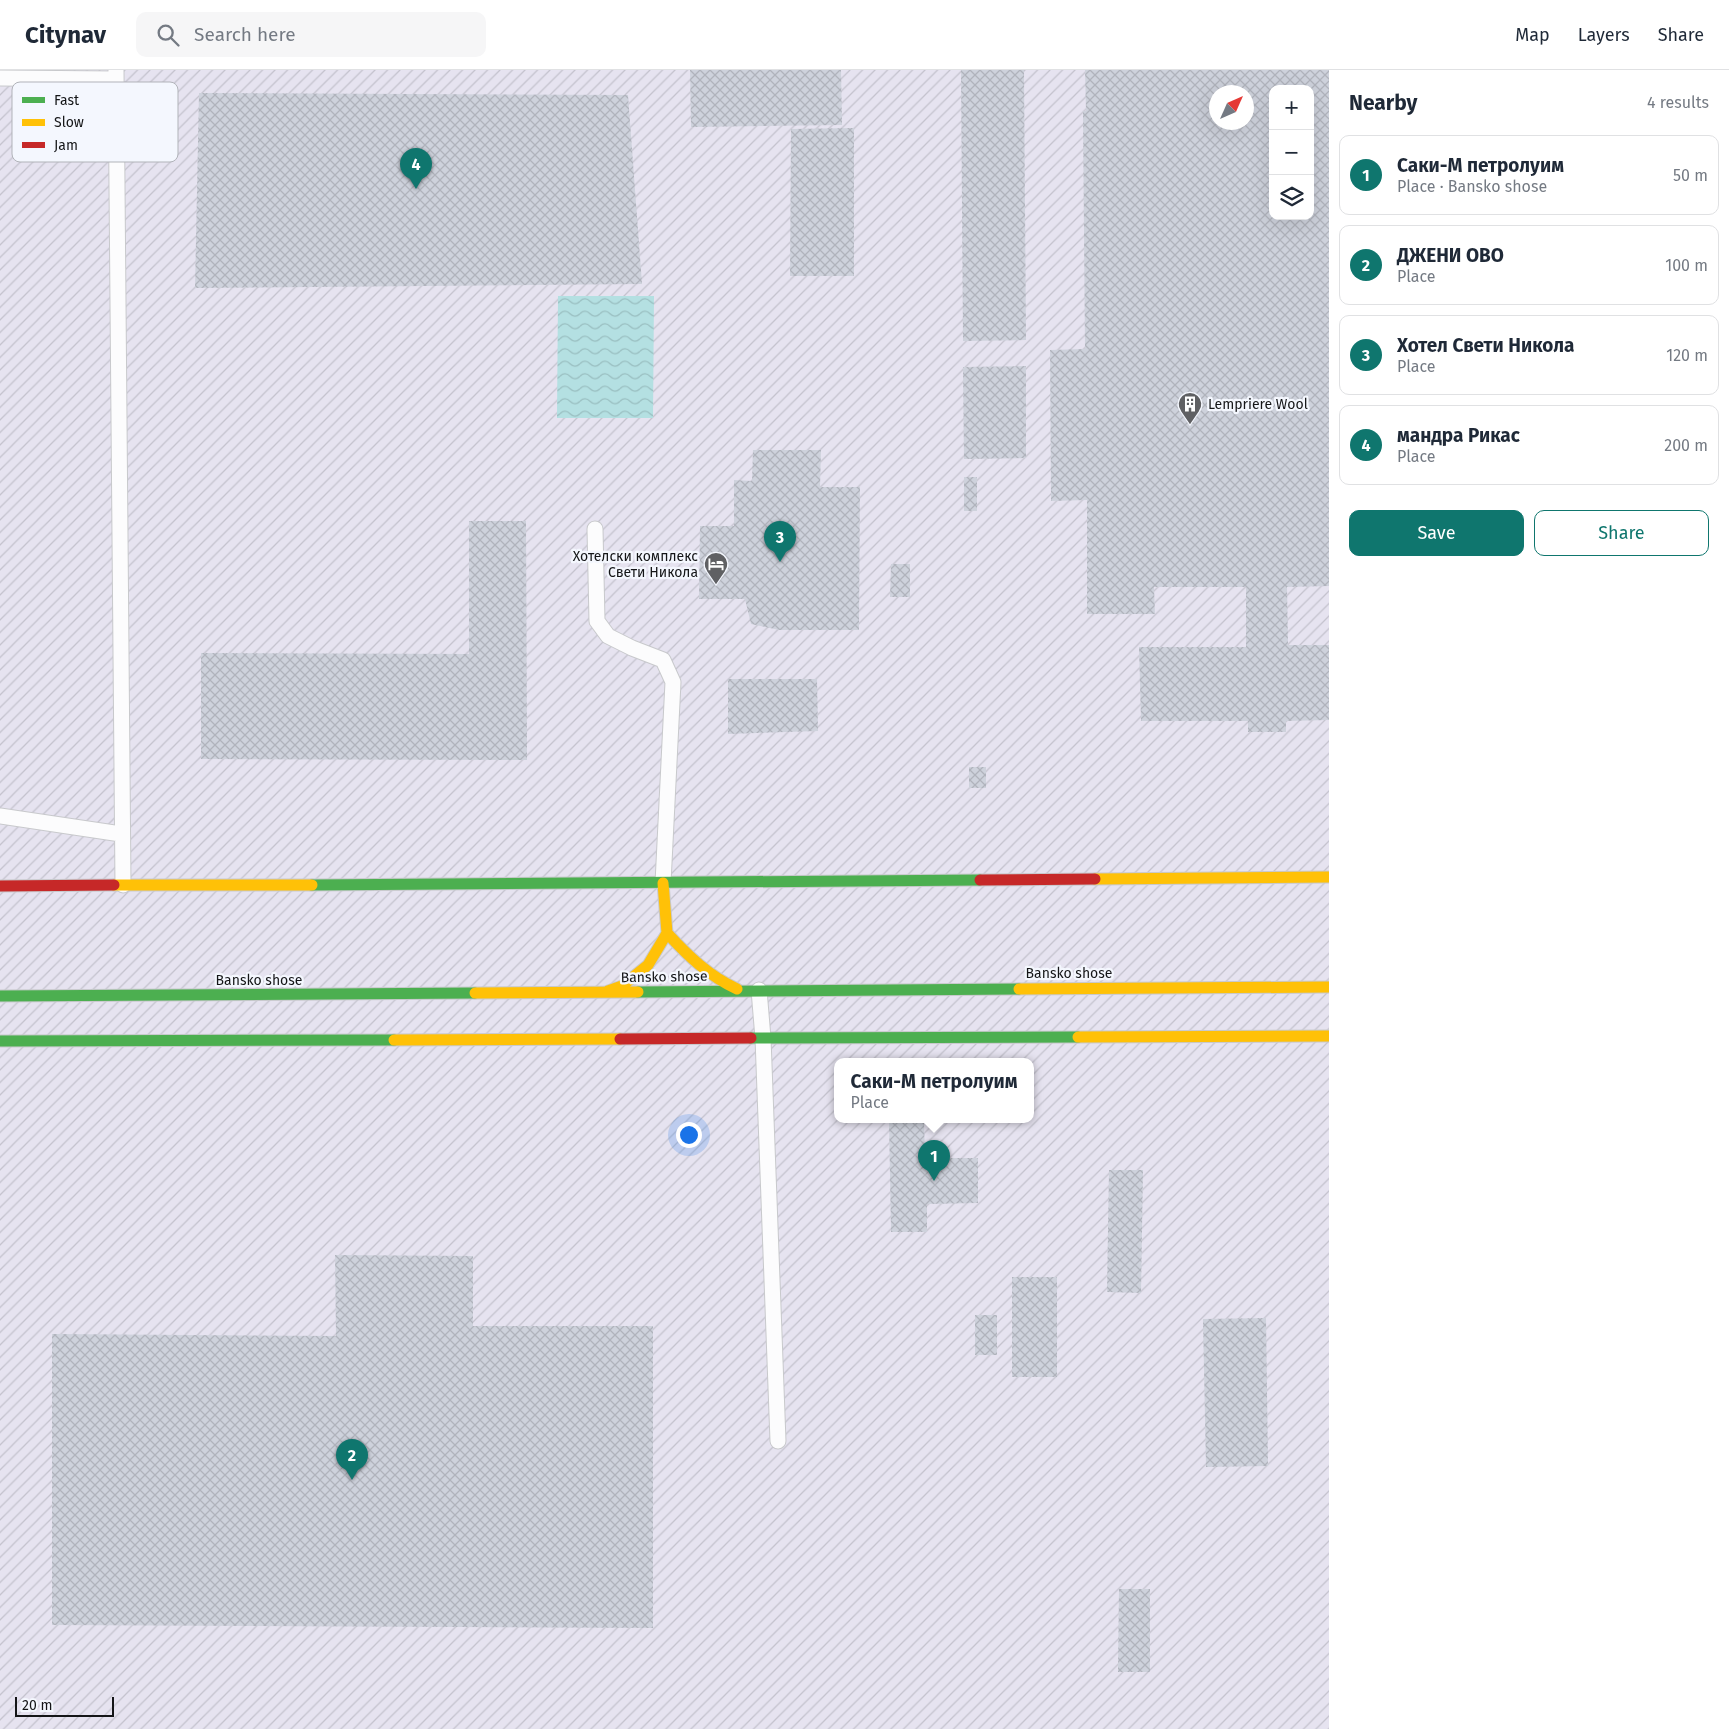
<!DOCTYPE html>
<html lang="en">
<head>
<meta charset="utf-8">
<style>
	body { margin:0; font-family:"Fira Sans",sans-serif; background:#f6f6f7; color:#1f2937 }
	.controls { position:absolute; right:15px; top:15px; display:grid; overflow:hidden; border-radius:10px; box-shadow:0 5px 20px #0002 }
	.controls button { width:45px; height:45px; display:grid; place-items:center; padding:0; border:0; border-bottom:1px solid #e0e1e3; background:#fff; color:#1f2937; font:25px sans-serif }
	.compass { position:absolute; left:1209px; top:15px; width:45px; height:45px; border-radius:50%; background:#fff; box-shadow:0 5px 20px #0002; rotate:45deg }
	.scale { position:absolute; left:15px; bottom:12px; width:99px; box-sizing:border-box; padding-left:5px; border:2px solid #141517; border-top:0; font-size:14px; line-height:18px; white-space:nowrap; color:#141517; -webkit-text-stroke:4px #f4f7fe; paint-order:stroke }
	.you { position:absolute; left:688px; top:1064px; width:18px; height:18px; margin:-12px; border:4px solid #fff; border-radius:50%; background:#1a73e8; box-shadow:0 0 0 8px #1a73e833 }
	.badge { display:grid; place-items:center; width:32px; height:32px; border-radius:50%; background:#0f766e; color:#fff; font-size:16px; font-weight:700 }
	.pin { position:absolute; translate:-50% -41px; filter:drop-shadow(0 1px 2px #0008) }
	.pin::after { content:''; position:absolute; top:26px; width:18px; height:15px; background:inherit; clip-path:polygon(0 0,100% 0,50% 100%) }
	.popup { position:absolute; left:834px; top:988px; width:200px; height:65px; box-sizing:border-box; display:grid; place-content:center; border-radius:10px; background:#fff; filter:drop-shadow(0 1px 4px #0005); font-size:16px; white-space:nowrap; color:#747a83 }
	.popup b { font-size:19px; color:#1f2937 }
	.popup::after { content:''; position:absolute; left:50%; top:100%; margin-left:-10px; border:10px solid transparent; border-top-color:#fff }
	.list { margin:0; padding:0; list-style:none }
	h2 { display:flex; justify-content:space-between; align-items:center; height:65px; margin:0; padding:0 20px; font-size:21px }
	h2 small { font-size:16px; font-weight:400; color:#747a83 }
	.list li { display:grid; grid-template-columns:32px 1fr auto; gap:15px; align-items:center; box-sizing:border-box; height:80px; margin:0 10px 10px; padding:0 10px; border:1px solid #e0e1e3; border-radius:10px }
	.list b { display:block; font-size:19px; white-space:nowrap }
	.list p { margin:0; font-size:16px; white-space:nowrap; color:#747a83 }
	.list em { font-size:16px; font-style:normal; color:#747a83 }
	.actions { display:flex; gap:10px; padding:15px 20px }
	.actions a { flex:1; padding:11px 0; border:1px solid #0f766e; border-radius:10px; text-align:center; font-size:18px; color:#0f766e }
	.actions .main { background:#0f766e; color:#fff }
	.icon { flex:none; width:28px; height:28px; fill:none; stroke:currentColor; stroke-width:2; stroke-linecap:round; stroke-linejoin:round }
	.map { position:relative; flex:none; width:1329px; height:1659px; overflow:hidden }
	header { display:flex; align-items:center; gap:30px; box-sizing:border-box; height:70px; padding:0 25px; background:#fff; border-bottom:1px solid #e0e1e3 }
	header strong { font-size:24px }
	nav { display:flex; gap:28px; margin-inline-start:auto; font-size:18px }
	.search { width:350px; height:45px; background:#f6f6f7; display:flex; align-items:center; gap:12px; box-sizing:border-box; padding:0 18px; border-radius:10px; color:#747a83; font-size:19px }
	main { display:flex }
	aside { flex:1; background:#fff }
	.map>svg:first-child { display:block }
	.industrial { fill:url(#industrial-furrows); fill-rule:evenodd }
	.water { fill:url(#water-waves) }
	.building { fill:url(#building-cross-hatch); fill-rule:evenodd }
	.lines { fill:none; stroke-linecap:round; stroke-linejoin:round }
	.lane-casing { stroke:#c8c9cc; stroke-width:17 }
	.fast-casing { stroke:#c8c9cc; stroke-width:13 }
	.slow-casing { stroke:#c8c9cc; stroke-width:13 }
	.jam-casing { stroke:#c8c9cc; stroke-width:13 }
	.lane { stroke:#fcfcfd; stroke-width:15 }
	.fast { stroke:#4caf50; stroke-width:11 }
	.slow { stroke:#ffc107; stroke-width:11 }
	.jam { stroke:#c62828; stroke-width:11 }
	.labels { text-anchor:middle; dominant-baseline:central; stroke-width:4.5; stroke-linejoin:round; paint-order:stroke }
	.poi-label { font-size:14px; fill:#141517; stroke:#f4f7fe; text-anchor:start }
	.street-label { font-size:14px; fill:#141517; stroke:#f4f7fe }
	.key { fill:#f4f7fe; stroke:#b1b3b9; stroke-width:1 }
	.key-label { font-size:14px; fill:#141517 }
</style>
</head>
<body>
<header>
<strong>Citynav</strong>
<div class="search"><svg class="icon" aria-label="search" viewBox="0 0 24 24"><circle cx="10" cy="10" r="6"/><path d="M15 15l6 6"/></svg>Search here</div>
<nav><a>Map</a><a>Layers</a><a>Share</a></nav>
</header>
<main>
<div class="map">
<svg width="1329" height="1659" viewBox="0 0 1329 1659">
	<defs>
		<pattern id="industrial-furrows" width="10" height="10" patternUnits="userSpaceOnUse" patternTransform="scale(1.25)"><rect width="10" height="10" fill="#e6e3f0"/><path d="M-1 1l2-2M0 10L10 0M9 11l2-2" fill="none" stroke="#c4c2cd"/></pattern>
		<pattern id="water-waves" width="16" height="10" patternUnits="userSpaceOnUse" patternTransform="scale(1.25)"><rect width="16" height="10" fill="#b4e0e2"/><path d="M0 5q4-4 8 0t8 0" fill="none" stroke="#9abfc1"/></pattern>
		<pattern id="building-cross-hatch" width="8" height="8" patternUnits="userSpaceOnUse" patternTransform="scale(1.25)"><rect width="8" height="8" fill="#ced2dc"/><path d="M0 0l8 8M0 8l8-8" fill="none" stroke="#b0b3bc"/></pattern>
	</defs>
	<rect width="100%" height="100%" fill="#e9ebef"/>
	<path class="industrial" d="M0 0H1329V1659H0ZM1273 19H1310V146H1273ZM1216 22H1246V52H1216ZM838 992H1030V1050H838Z"/>
	<path class="water" d="M558 226H654L653 348H557Z"/>
	<path class="building" d="M690 0H841L842 55 691 57Z
		M961 0H1024L1026 270 963 271Z
		M1085 0H1329V516L1287 517 1288 575H1329V650L1286 651V662H1248V651H1141L1139 577H1246V517H1154L1155 544H1087V430L1051 431 1050 280 1085 279 1083 41H1086ZM1273 19H1310V146H1273ZM1216 22H1246V52H1216Z
		M199 23 628 25 642 214 195 218Z
		M854 58V206H790L791 59Z
		M1026 296V388L964 389 963 297Z
		M753 380H821L820 417H860L859 560H779L751 554 745 529H699L700 456H734V410L752 411Z
		M964 407H977V441H964Z
		M469 451H526L527 690 201 689V583L469 584Z
		M891 494H910V527H890Z
		M728 609H817L818 661 728 664Z
		M969 697H986V718H969Z
		M889 1050H924L925 1088H978V1133L927 1134V1162H891Z
		M1109 1100H1143L1141 1223 1107 1222Z
		M335 1185 473 1186V1256H653V1558L52 1555V1264L336 1266Z
		M1012 1207H1057V1307H1012Z
		M975 1245H997V1285H975Z
		M1266 1248 1268 1396 1206 1397 1203 1249Z
		M1119 1519H1150V1602H1118Z"/>
	<g class="lines">
		<g class="lane-casing">
			<path id="lane" d="M116 0 123 815
				M0 8 116 9
				M595 459 597 551 608 566 632 578 663 590 673 612 663 813
				M0 746 121 764
				M759 920 763 968 778 1371"/>
		</g>
		<g class="fast-casing">
			<path id="fast" d="M312 815 980 810
				M638 922 1019 919
				M0 926 475 923
				M751 968 1078 967
				M0 971 394 970"/>
		</g>
		<g class="slow-casing">
			<path id="slow" d="M1095 809 1329 807
				M114 815H312
				M667 863C688 886 709 906 737 919
				M1019 919 1329 917
				M608 921 622 916 648 895 667 863 663 813
				M475 923 638 922
				M1078 967 1329 966
				M394 970 620 969"/>
		</g>
		<g class="jam-casing">
			<path id="jam" d="M980 810 1095 809
				M0 816 114 815
				M620 969 751 968"/>
		</g>
		<use href="#lane" class="lane"/>
		<use href="#fast" class="fast"/>
		<use href="#slow" class="slow"/>
		<use href="#jam" class="jam"/>
	</g>
	<defs>
		<g id="building-pin" transform="scale(1.25)"><path d="M0 17L-7.5 6A9.5 9.5 0 1 1 7.5 6Z" fill="#5f6063" stroke="#f4f7fe"/><path d="M-4-6H4V6H1V3H-1V6H-4ZM-2.5-4.3h1.7v1.8h-1.7ZM.8-4.3h1.7v1.8H.8ZM-2.5-1h1.7V.8h-1.7ZM.8-1h1.7V.8H.8Z" fill="#fff"/></g>
		<g id="hotel-pin" transform="scale(1.25)"><path d="M0 17L-7.5 6A9.5 9.5 0 1 1 7.5 6Z" fill="#5f6063" stroke="#f4f7fe"/><path d="M-6-4.5h1.5V1H6V5H4.5V3h-9V5H-6ZM-4 0a1.8 1.8 0 1 1 3.6 0ZM.5 0V-2.5h3Q6-2.5 6 0Z" fill="#fff"/></g>
	</defs>
	<g fill-rule="evenodd">
		<use href="#building-pin" x="1190" y="334"/>
		<use href="#hotel-pin" x="716" y="494"/>
	</g>
	<g class="labels">
		<g class="poi-label">
			<text x="1208" y="334">Lempriere Wool</text>
			<text x="698" y="486" text-anchor="end">Хотелски комплекс<tspan x="698" dy="16">Свети Никола</tspan></text>
		</g>
		<g class="street-label">
			<text x="1069" y="903">Bansko shose</text>
			<text transform="translate(664 907) rotate(-1)">Bansko shose</text>
			<text x="259" y="910">Bansko shose</text>
		</g>
	</g>
	<rect x="12" y="12" width="166" height="80" rx="8" class="key"/>
	<rect x="22" y="27" width="23" height="6" fill="#4caf50"/>
	<rect x="22" y="49" width="23" height="7" fill="#ffc107"/>
	<rect x="22" y="72" width="23" height="6" fill="#c62828"/>
	<g class="key-label">
		<text x="54" y="35">Fast</text>
		<text x="54" y="57">Slow</text>
		<text x="54" y="80">Jam</text>
	</g>
</svg>
<div class="controls">
<button>+</button>
<button>−</button>
<button><svg class="icon" aria-label="layers" viewBox="0 0 24 24"><path d="M12 4l9 5-9 5-9-5zM3 14l9 5 9-5"/></svg></button>
</div>
<svg class="compass" viewBox="-18 -18 36 36"><path d="M0-13l5 13h-10z" fill="#e53935"/><path d="M0 13l5-13h-10z" fill="#747a83"/></svg>
<div class="scale">20 m</div>
<div class="you"></div>
<div class="pin badge" style="left:934px;top:1111px">1</div>
<div class="popup"><b>Саки-М петролуим</b>Place</div>
<div class="pin badge" style="left:352px;top:1410px">2</div>
<div class="pin badge" style="left:780px;top:492px">3</div>
<div class="pin badge" style="left:416px;top:119px">4</div>
</div>
<aside>
<h2>Nearby<small>4 results</small></h2>
<ul class="list">
<li><span class="badge">1</span><div><b>Саки-М петролуим</b><p>Place · Bansko shose</p></div><em>50 m</em></li>
<li><span class="badge">2</span><div><b>ДЖЕНИ ОВО</b><p>Place</p></div><em>100 m</em></li>
<li><span class="badge">3</span><div><b>Хотел Свети Никола</b><p>Place</p></div><em>120 m</em></li>
<li><span class="badge">4</span><div><b>мандра Рикас</b><p>Place</p></div><em>200 m</em></li>
</ul>
<div class="actions"><a class="main">Save</a><a>Share</a></div>
</aside>
</main>
</body>
</html>
